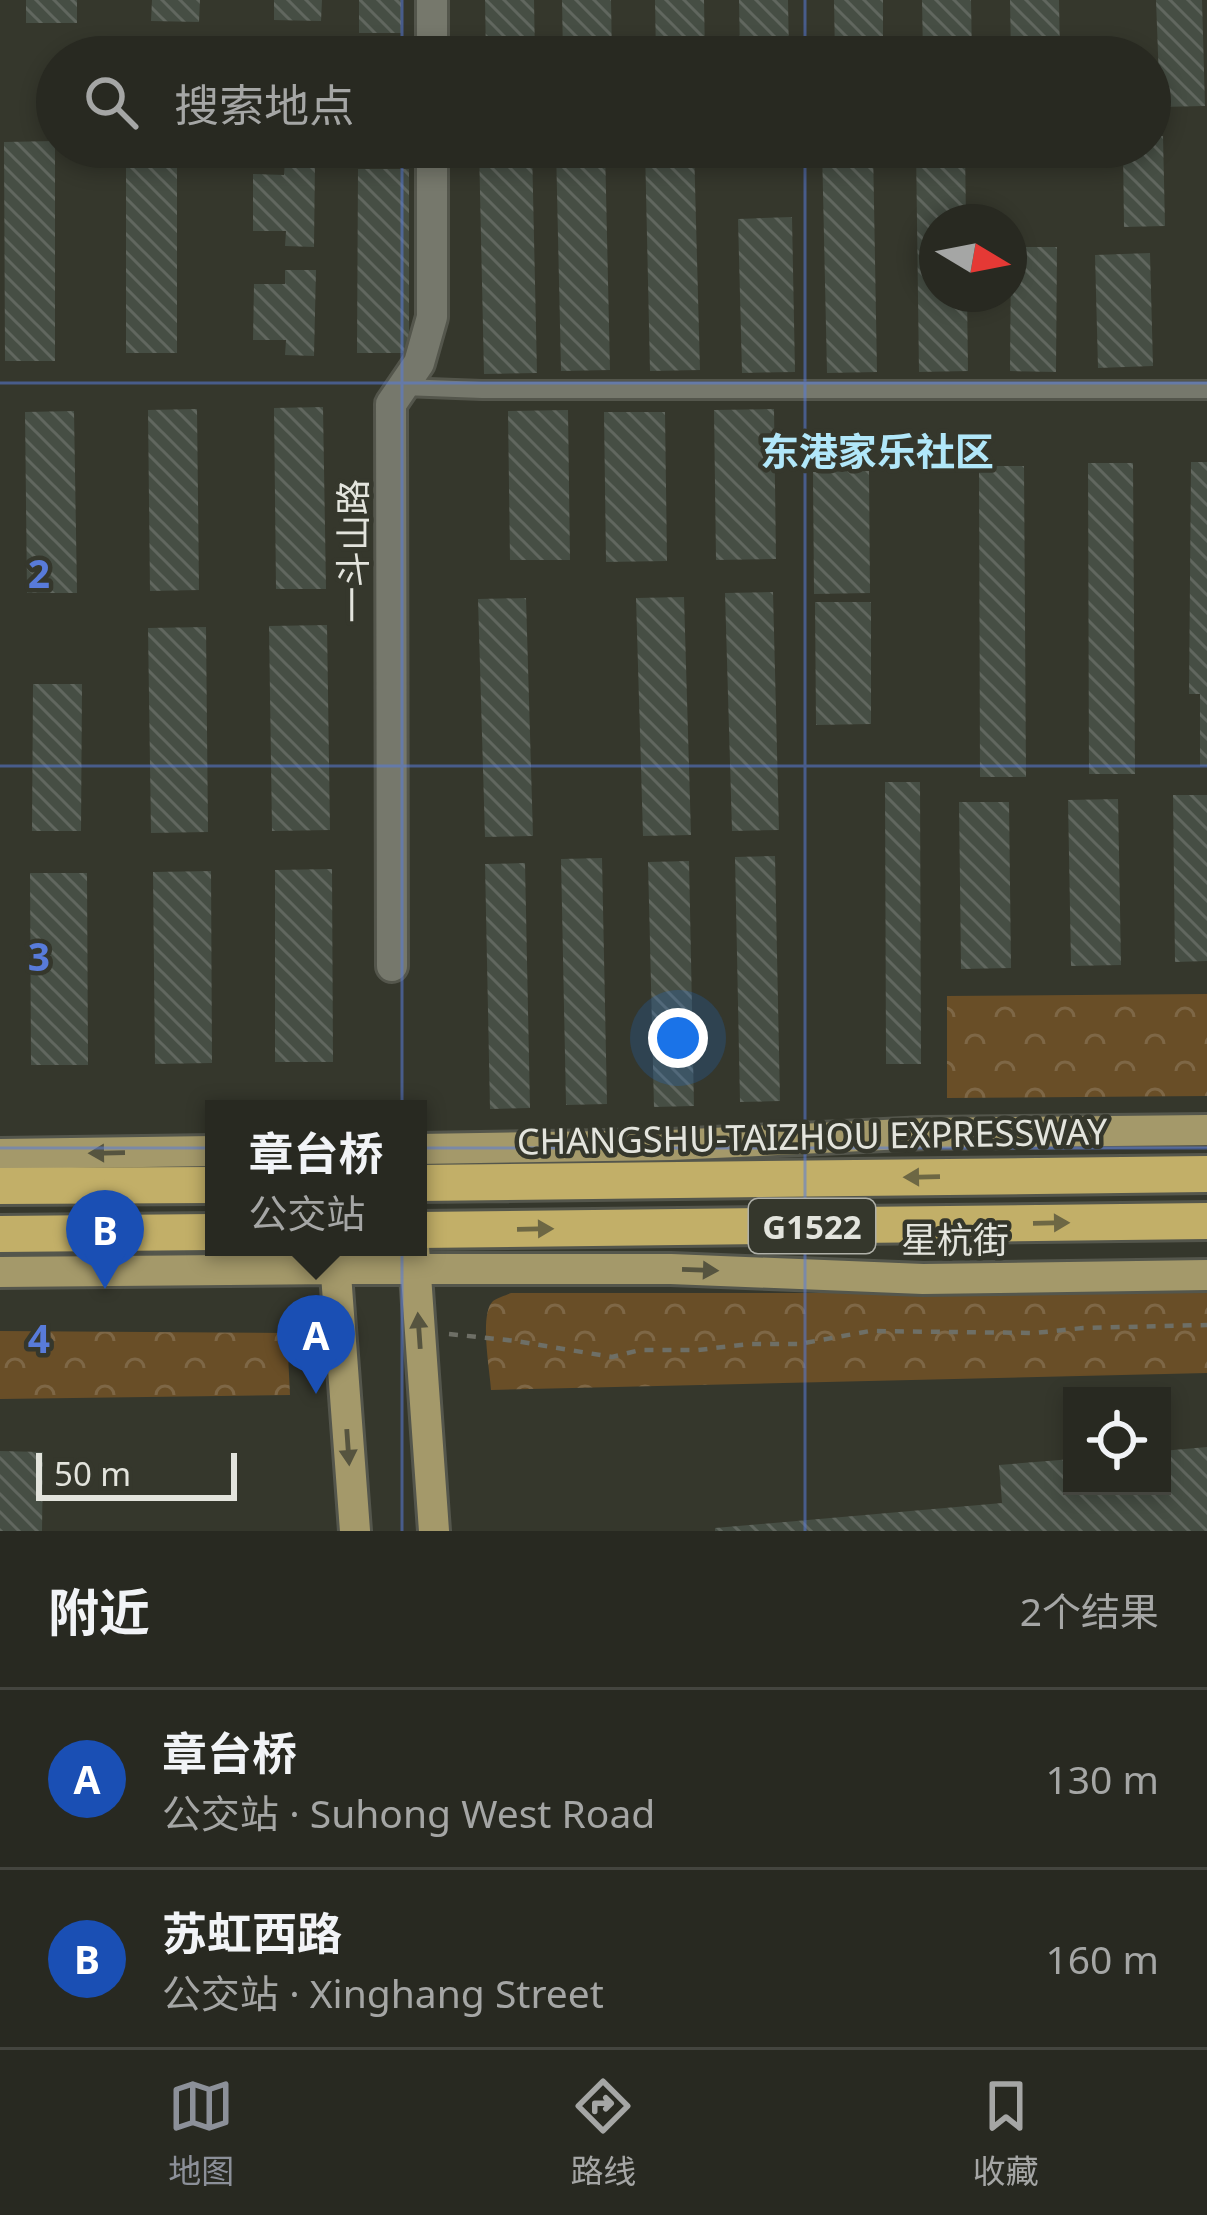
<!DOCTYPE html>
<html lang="zh">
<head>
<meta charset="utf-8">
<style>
	body { margin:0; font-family:"Noto Sans","Noto Sans SC",sans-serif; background:#34352e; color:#f1f3f6 }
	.controls { position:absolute; right:36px; bottom:36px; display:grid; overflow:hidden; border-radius:0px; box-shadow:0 6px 18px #0003 }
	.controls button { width:108px; height:108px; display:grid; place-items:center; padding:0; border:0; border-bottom:3px solid #44453f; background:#282921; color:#f1f3f6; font:60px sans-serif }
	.compass { position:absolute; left:919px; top:204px; width:108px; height:108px; border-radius:50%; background:#282921; box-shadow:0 6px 18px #0003; rotate:100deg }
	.scale { position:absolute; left:36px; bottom:30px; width:201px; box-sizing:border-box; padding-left:12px; border:6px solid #e3e4dd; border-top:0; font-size:33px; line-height:42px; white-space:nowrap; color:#e3e4dd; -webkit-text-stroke:9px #35372c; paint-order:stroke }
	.you { position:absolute; left:678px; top:1038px; width:42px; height:42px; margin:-30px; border:9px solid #fff; border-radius:50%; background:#1a73e8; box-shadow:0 0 0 18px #1a73e833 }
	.badge { display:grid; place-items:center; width:78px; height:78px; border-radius:50%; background:#8c9099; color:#fff; font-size:39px; font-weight:700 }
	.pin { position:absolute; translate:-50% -99px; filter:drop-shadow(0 3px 6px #0008) }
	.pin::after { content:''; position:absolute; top:63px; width:42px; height:36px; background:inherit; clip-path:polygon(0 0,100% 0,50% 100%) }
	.popup { position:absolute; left:205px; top:1100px; width:222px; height:156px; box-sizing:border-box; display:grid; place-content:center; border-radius:0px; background:#282921; filter:drop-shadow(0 3px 9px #0005); font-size:39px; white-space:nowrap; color:#a5a6a5 }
	.popup b { font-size:45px; color:#f1f3f6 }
	.popup::after { content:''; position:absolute; left:50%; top:100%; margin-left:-24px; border:24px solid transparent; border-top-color:#282921 }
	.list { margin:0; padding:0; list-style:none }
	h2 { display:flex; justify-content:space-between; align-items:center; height:156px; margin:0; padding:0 48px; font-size:51px }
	h2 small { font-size:39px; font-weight:400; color:#a5a6a5 }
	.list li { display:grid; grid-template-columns:78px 1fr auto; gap:36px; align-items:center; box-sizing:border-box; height:180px; padding:0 48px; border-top:3px solid #44453f }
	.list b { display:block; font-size:45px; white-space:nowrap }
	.list p { margin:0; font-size:39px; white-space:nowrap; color:#a5a6a5 }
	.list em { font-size:39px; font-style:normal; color:#a5a6a5 }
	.icon { flex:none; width:66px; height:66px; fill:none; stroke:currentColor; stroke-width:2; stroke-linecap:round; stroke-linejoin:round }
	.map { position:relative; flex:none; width:1207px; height:1531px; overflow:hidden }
	.search { position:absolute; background:#282921; box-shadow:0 6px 18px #0003; left:36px; right:36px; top:36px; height:132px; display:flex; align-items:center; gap:30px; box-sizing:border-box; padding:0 42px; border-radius:66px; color:#a5a6a5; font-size:45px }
	.sheet { height:516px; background:#282921 }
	nav { display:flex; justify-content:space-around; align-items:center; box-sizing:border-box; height:168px; border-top:3px solid #44453f; background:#282921; font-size:33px; color:#a5a6a5 }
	nav a { display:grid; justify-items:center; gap:6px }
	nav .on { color:#8c9099 }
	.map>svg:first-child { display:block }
	.forest { fill:url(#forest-crowns) }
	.building { fill:url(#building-back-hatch) }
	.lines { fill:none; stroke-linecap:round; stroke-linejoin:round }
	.lane-casing { stroke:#54564c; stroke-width:22 }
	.secondary-casing { stroke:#54564c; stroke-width:36 }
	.primary-casing { stroke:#54564c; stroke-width:36 }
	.highway-casing { stroke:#54564c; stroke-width:42 }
	.path { stroke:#6e6f66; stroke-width:4.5; stroke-dasharray:9 9; stroke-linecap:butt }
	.lane { stroke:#76786c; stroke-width:16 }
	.secondary { stroke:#76786c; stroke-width:30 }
	.primary { stroke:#a4996a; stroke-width:30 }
	.highway { stroke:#c2af68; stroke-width:36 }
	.oneway { fill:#56543f }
	.oneway2 { fill:#6d6744 }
	.grid { fill:none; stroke:#587bda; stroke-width:3; stroke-opacity:0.55 }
	.labels { text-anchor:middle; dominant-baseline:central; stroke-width:9; stroke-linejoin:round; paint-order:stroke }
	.shield { fill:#35372c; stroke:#afb0a8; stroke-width:3 }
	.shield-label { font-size:33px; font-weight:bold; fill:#e3e4dd }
	.street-label { font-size:36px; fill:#e3e4dd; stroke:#35372c }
	.neighbourhood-label { font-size:39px; font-weight:bold; fill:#b1e7f9; stroke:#35372c }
	.grid-label { font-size:39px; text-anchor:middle; font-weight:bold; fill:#587bda; stroke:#35372c; stroke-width:9; stroke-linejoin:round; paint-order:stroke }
</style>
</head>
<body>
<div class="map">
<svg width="1207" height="1531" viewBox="0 0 1207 1531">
	<defs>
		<pattern id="forest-crowns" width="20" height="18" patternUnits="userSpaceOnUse" patternTransform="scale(3)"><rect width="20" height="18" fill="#694e27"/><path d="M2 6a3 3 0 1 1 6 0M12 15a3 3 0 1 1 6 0" fill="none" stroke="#7e6746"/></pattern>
		<pattern id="building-back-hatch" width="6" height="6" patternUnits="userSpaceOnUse" patternTransform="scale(3)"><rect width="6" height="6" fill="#464e44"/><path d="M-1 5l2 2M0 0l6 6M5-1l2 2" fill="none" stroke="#61675f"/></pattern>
	</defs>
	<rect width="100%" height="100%" fill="#35372c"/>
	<path class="forest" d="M1207 994V1096L947 1098V996Z
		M511 1293H1207V1373L491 1390C490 1371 479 1314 493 1301 497 1298 506 1295 511 1293Z
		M0 1331 287 1333 290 1395 0 1399Z"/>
	<path class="building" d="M26 0H77V23H26Z
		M152 0H200L199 22 151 21Z
		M274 0H322L321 21 274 20Z
		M359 0H401V33H359Z
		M485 0H534L535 57H486Z
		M562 0H611L612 57H563Z
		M655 0H704L705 57H656Z
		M739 0H788L789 57H740Z
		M834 0H883V57H835Z
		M922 0H971L972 57H923Z
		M1010 0H1059L1060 57H1011Z
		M1156 0H1202L1205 106 1160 107Z
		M1150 136H1163L1165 226 1124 227 1123 147H1150Z
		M55 141V361H5L4 142Z
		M126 147H177V353H126Z
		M359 147H404V157L359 156Z
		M479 147H532L537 373 484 374Z
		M556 147H605L610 370 561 371Z
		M645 147H694L700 370 650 371Z
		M822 147H873L877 372 827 373Z
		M916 147H965L966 222H937V294H967L968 371 919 372Z
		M285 160 315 161 314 247 285 246 286 231H253V174L284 175Z
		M358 169H409V353H357Z
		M792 217 795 372 742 373 738 219Z
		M1011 247H1057L1056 372 1010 371Z
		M1150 253 1153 366 1098 368 1095 255Z
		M285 270H316L314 356 285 355 286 340H253L254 284H285Z
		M323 407 326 589H276L274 408Z
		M197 409 199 590 150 591 148 410Z
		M774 409 776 559 716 560 714 410Z
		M568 410 570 560H510L508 411Z
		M74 411 77 593H27L25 412Z
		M604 412H665L667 561 606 562Z
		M1191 462H1207V766H1200V694H1189Z
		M1088 463H1133L1135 774H1089Z
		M979 466H1024L1026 777H980Z
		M869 471 870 593 814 594 813 472Z
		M773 592 779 830 732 831 725 593Z
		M684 597 691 835 643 836 636 598Z
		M526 598 533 836 485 837 478 599Z
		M815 602H871V724L816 725Z
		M327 625 330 830 272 831 269 626Z
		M206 627 208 832 151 833 148 628Z
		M33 684H82L81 831H32Z
		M885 782H920L921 1064H886Z
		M1173 795H1207V961L1175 962Z
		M1118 799 1121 965 1071 966 1068 800Z
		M959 802H1009L1011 968 961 969Z
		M775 856 780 1101 740 1102 735 857Z
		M602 858 607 1104 566 1105 561 859Z
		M689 861 694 1106 654 1107 648 862Z
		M525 863 530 1108 490 1109 485 864Z
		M332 869 333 1062H275V870Z
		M211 871 212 1063 155 1064 153 872Z
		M30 873H87L88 1065H31Z
		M1207 1447V1531H715V1528L1002 1503 999 1465 1072 1459V1486H1162V1451Z
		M0 1451 43 1452 42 1531H0Z"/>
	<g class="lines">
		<g class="lane-casing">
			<path id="lane" d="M403 387 482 390H1207"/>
		</g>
		<g class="secondary-casing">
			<path id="secondary" d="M432 0V57
				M392 966 391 404 419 363 432 317V147"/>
		</g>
		<g class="primary-casing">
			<path id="primary" d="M418 1149 671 1145 926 1133 1207 1130
				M0 1154 214 1151
				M334 1247 355 1531
				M414 1247 434 1531
				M0 1272 334 1269H671L923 1279 1207 1275"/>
		</g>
		<g class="highway-casing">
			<path id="highway" d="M418 1183 1207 1174
				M0 1186 214 1185
				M418 1230 1207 1221
				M0 1234 214 1232"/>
		</g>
		<path class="path" d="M449 1334 516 1341 612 1357 640 1350H698L749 1344H799L870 1331 1035 1333 1083 1328 1207 1325"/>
		<use href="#lane" class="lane"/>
		<use href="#secondary" class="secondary"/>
		<use href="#primary" class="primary"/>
		<use href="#highway" class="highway"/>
	</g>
	<defs><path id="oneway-solid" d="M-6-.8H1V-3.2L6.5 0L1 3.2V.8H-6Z" transform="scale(3)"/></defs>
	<g class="oneway">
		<use href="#oneway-solid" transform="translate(107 1153) rotate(179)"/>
		<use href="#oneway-solid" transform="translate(700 1270) rotate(2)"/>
		<use href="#oneway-solid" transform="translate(419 1331) rotate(-94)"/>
		<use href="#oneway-solid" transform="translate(348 1447) rotate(86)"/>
	</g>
	<g class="oneway2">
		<use href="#oneway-solid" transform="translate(922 1177) rotate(179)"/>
		<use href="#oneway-solid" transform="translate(1051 1223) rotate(-1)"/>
		<use href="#oneway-solid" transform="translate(535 1229) rotate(-1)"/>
	</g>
	<path class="grid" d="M402 0V57M805 0V57M402 147V1531M805 147V1531M0 383H1207M0 766H1207M0 1148H1207"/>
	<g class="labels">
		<rect class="shield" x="749" y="1199" width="126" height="54" rx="9"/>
		<g class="shield-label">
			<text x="812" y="1226">G1522</text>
		</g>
		<g class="street-label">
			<text transform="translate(352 551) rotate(-90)">一斗山路</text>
			<text transform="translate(812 1136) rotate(-1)">CHANGSHU-TAIZHOU EXPRESSWAY</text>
			<text x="955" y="1239">星杭街</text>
		</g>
		<g class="neighbourhood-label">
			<text x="877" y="450">东港家乐社区</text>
		</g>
	</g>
	<g class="grid-label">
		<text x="39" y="588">2</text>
		<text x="39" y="971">3</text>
		<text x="39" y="1353">4</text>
	</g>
</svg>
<div class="controls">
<button><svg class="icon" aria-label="locate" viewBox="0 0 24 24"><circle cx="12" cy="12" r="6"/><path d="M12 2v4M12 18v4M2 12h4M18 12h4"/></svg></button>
</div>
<svg class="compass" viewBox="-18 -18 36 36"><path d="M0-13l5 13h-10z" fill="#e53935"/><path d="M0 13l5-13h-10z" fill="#a5a6a5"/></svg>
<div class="scale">50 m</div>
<div class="you"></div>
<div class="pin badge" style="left:316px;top:1394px;background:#1a4fb4">A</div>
<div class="popup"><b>章台桥</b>公交站</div>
<div class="pin badge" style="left:105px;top:1289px;background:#1a4fb4">B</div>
<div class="search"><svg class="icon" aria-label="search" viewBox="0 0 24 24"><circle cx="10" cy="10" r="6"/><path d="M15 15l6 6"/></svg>搜索地点</div>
</div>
<section class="sheet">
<h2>附近<small>2个结果</small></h2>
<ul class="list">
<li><span class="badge" style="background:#1a4fb4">A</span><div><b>章台桥</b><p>公交站 · Suhong West Road</p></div><em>130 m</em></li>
<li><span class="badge" style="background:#1a4fb4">B</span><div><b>苏虹西路</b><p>公交站 · Xinghang Street</p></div><em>160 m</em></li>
</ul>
</section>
<nav>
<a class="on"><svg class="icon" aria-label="map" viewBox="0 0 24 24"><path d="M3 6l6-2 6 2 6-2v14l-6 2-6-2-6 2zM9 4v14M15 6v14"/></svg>地图</a>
<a><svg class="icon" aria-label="directions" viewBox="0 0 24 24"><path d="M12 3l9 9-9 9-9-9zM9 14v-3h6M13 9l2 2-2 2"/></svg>路线</a>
<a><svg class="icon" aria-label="saved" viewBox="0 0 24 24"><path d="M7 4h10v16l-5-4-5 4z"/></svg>收藏</a>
</nav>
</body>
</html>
